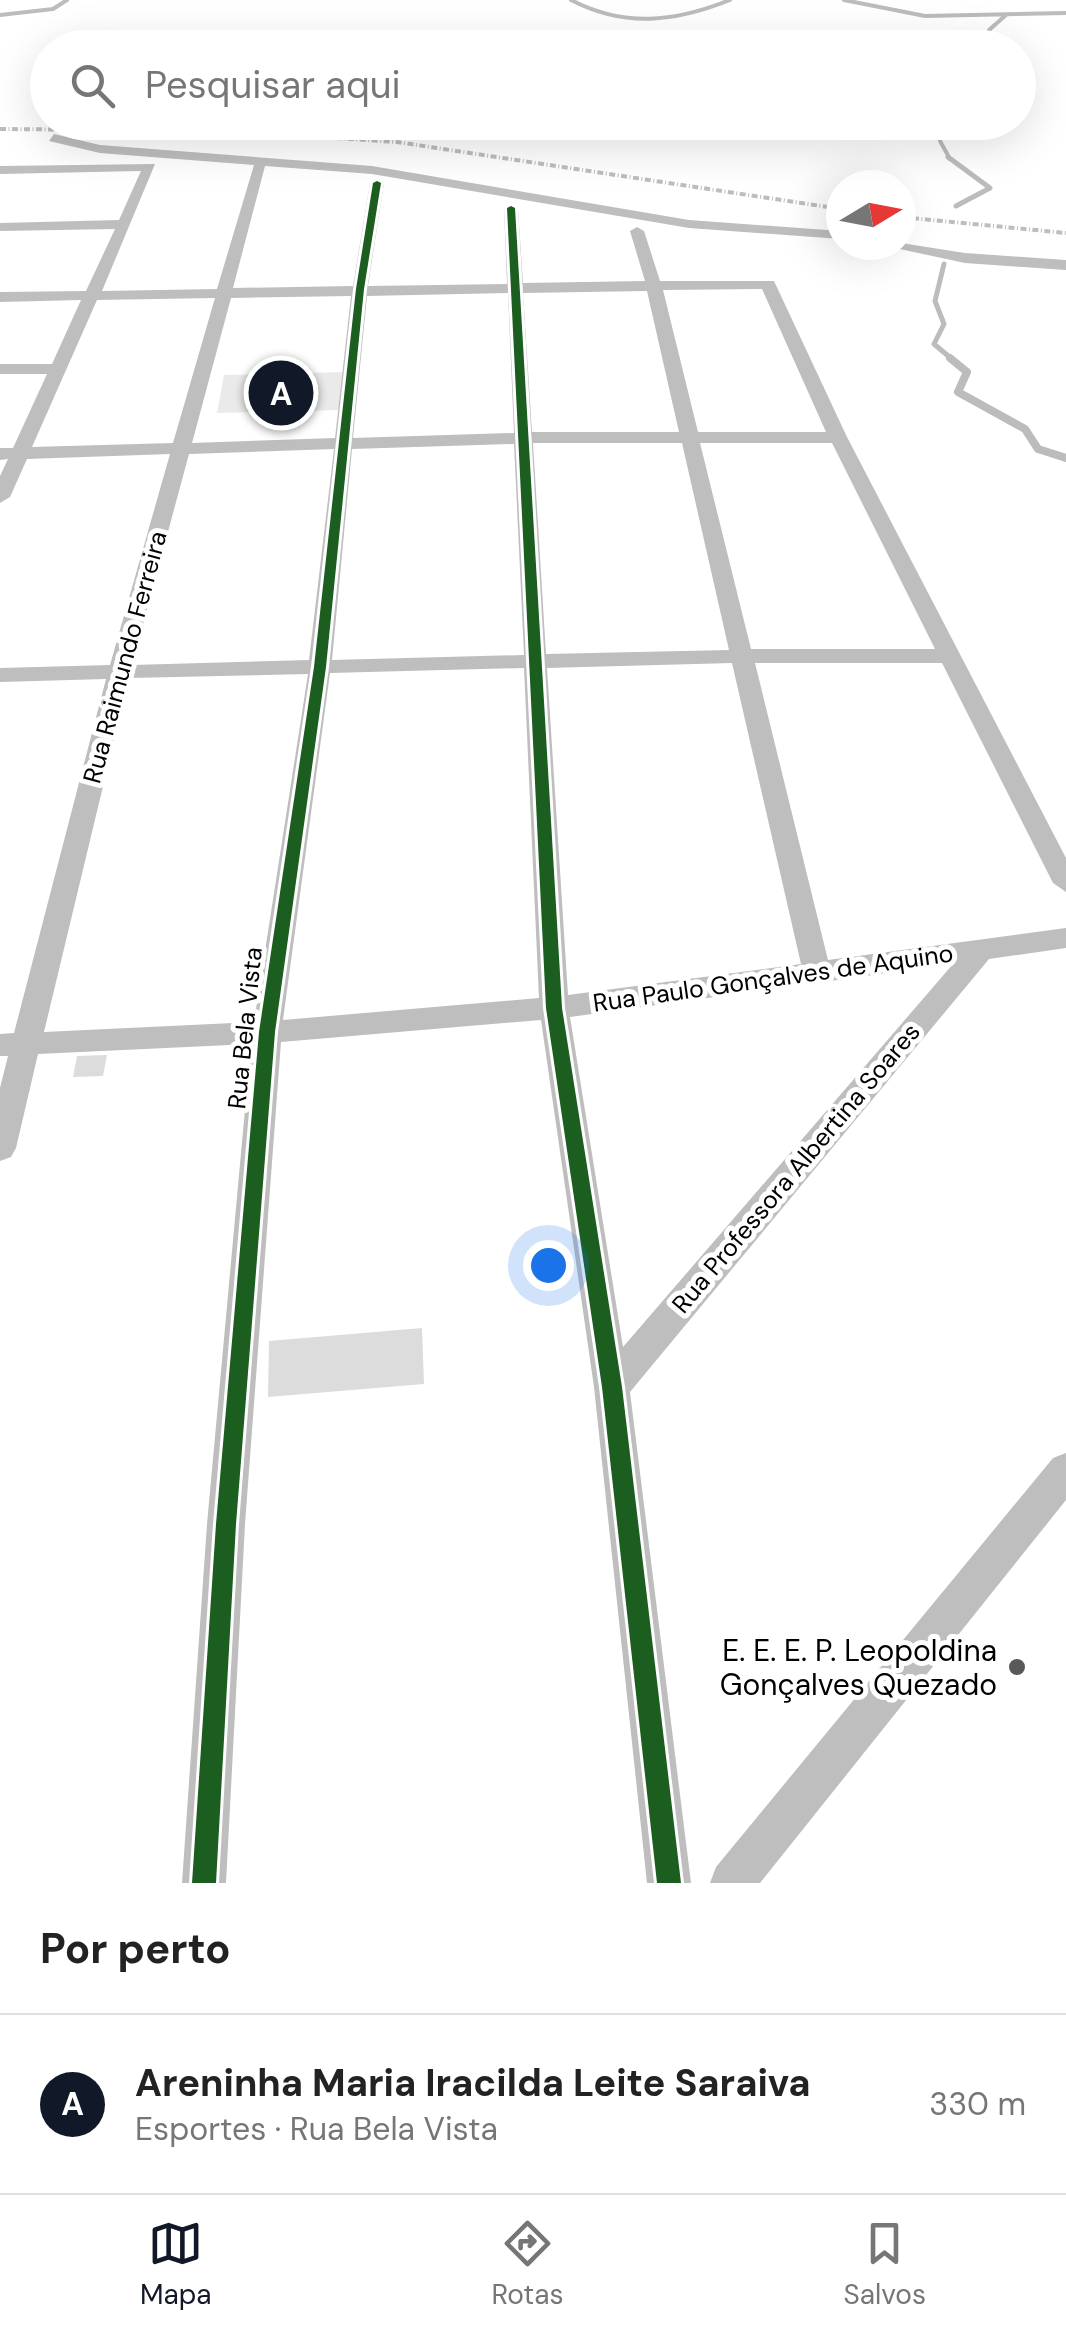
<!DOCTYPE html>
<html lang="pt">
<head>
<meta charset="utf-8">
<style>
	body { margin:0; font-family:"DM Sans",sans-serif; background:#f6f6f6; color:#222 }
	.compass { position:absolute; left:826px; top:170px; width:90px; height:90px; border-radius:50%; background:#fff; box-shadow:0 10px 40px #0002; rotate:80deg }
	.you { position:absolute; left:548px; top:1265px; width:35px; height:35px; margin:-25px; border:8px solid #fff; border-radius:50%; background:#1a73e8; box-shadow:0 0 0 15px #1a73e833 }
	.badge { display:grid; place-items:center; width:65px; height:65px; border-radius:50%; background:#111827; color:#fff; font-size:32px; font-weight:700 }
	.pin { position:absolute; translate:-50% -50%; border:5px solid #fff; box-shadow:0 2px 10px #0006 }
	.list { margin:0; padding:0; list-style:none }
	h2 { display:flex; justify-content:space-between; align-items:center; height:130px; margin:0; padding:0 40px; font-size:42px }
	h2 small { font-size:32px; font-weight:400; color:#767676 }
	.list li { display:grid; grid-template-columns:65px 1fr auto; gap:30px; align-items:center; box-sizing:border-box; height:180px; padding:0 40px; border-top:2px solid #e0e0e0 }
	.list b { display:block; font-size:38px; white-space:nowrap }
	.list p { margin:0; font-size:32px; white-space:nowrap; color:#767676 }
	.list em { font-size:32px; font-style:normal; color:#767676 }
	.icon { flex:none; width:55px; height:55px; fill:none; stroke:currentColor; stroke-width:2; stroke-linecap:round; stroke-linejoin:round }
	.map { position:relative; flex:none; width:1066px; height:1883px; overflow:hidden }
	.search { position:absolute; background:#fff; box-shadow:0 10px 40px #0002; left:30px; right:30px; top:30px; height:110px; display:flex; align-items:center; gap:25px; box-sizing:border-box; padding:0 35px; border-radius:55px; color:#767676; font-size:38px }
	.sheet { height:310px; background:#fff }
	nav { display:flex; justify-content:space-around; align-items:center; box-sizing:border-box; height:140px; border-top:2px solid #e0e0e0; background:#fff; font-size:28px; color:#767676 }
	nav a { display:grid; justify-items:center; gap:5px }
	nav .on { color:#111827 }
	.map>svg:first-child { display:block }
	.green { fill:#eaeaea }
	.lines { fill:none; stroke-linecap:round; stroke-linejoin:round }
	.stream-far2 { stroke:#bcbcbc; stroke-width:4 }
	.stream-far1 { stroke:#bcbcbc; stroke-width:5 }
	.stream { stroke:#bcbcbc; stroke-width:8 }
	.building { fill:#dcdcdc }
	.minor { fill:#bebebe; fill-rule:evenodd }
	.rail { stroke:#bdbdbd; stroke-width:4; stroke-dasharray:6 2.5 1 2.5; stroke-linecap:butt }
	.cycleway-casing { stroke:#fff; stroke-width:6 }
	.cycleway { fill:#1b5e20; fill-rule:evenodd }
	.poi-dot { fill:#595959; stroke:#fff; stroke-width:4 }
	.labels { text-anchor:middle; dominant-baseline:central; stroke-width:10; stroke-linejoin:round; paint-order:stroke }
	.street-label { font-size:25px; fill:#000; stroke:#fff }
	.near-poi-label { font-size:30px; fill:#000; stroke:#fff; text-anchor:end }
</style>
</head>
<body>
<div class="map">
<svg width="1066" height="1883" viewBox="0 0 1066 1883">
	<rect width="100%" height="100%" fill="#fff"/>
	<path class="green" d="M343 372 340 410 217 413 224 375Z"/>
	<g class="lines">
		<path class="stream-far2" d="M571 0C625 28 675 22 730 0
			M844 0 925 16 1066 13
			M0 15 53 9 67 0
			M997 48 989 30 1006 15
			M942 122 940 141 950 159"/>
		<path class="stream-far1" d="M948 157 990 188 956 206
			M944 264 935 301 944 324 934 344 953 360"/>
		<path class="stream" d="M950 358 967 372 958 392 1025 429 1038 449 1066 458"/>
	</g>
	<path class="building" d="M107 1055 103 1076 73 1077 77 1056Z
		M422 1328 424 1384 268 1397 269 1341Z"/>
	<g class="lines">
		<path class="minor" d="M54 134 100 145 372 166 689 220 841 231V239L689 228 372 174 265 166 233 288 353 286 370 183 377 179 384 183 368 286 507 284 504 208 511 204 518 208 523 283 645 281 630 231 637 227 644 231 660 281H774L847 437 1066 858V892L1053 883 942 663H755L828 960 1066 928V948L989 959 630 1392 691 1883H647L594 1387 541 1020 281 1042 245 1524 226 1883H182L207 1524 251 1044 38 1054 16 1148 11 1157 0 1161V1088L8 1056H0V1034L14 1033 106 679 0 682V668L110 665 170 454 27 459 10 497 0 503V476L8 459 0 460V448H13L47 374H0V364H52L81 300 0 302V292L86 291 115 229 0 231V223L119 220 141 171 0 174V166L155 164 102 291 217 289 254 165 100 153 49 141ZM762 289 826 432H698L663 290ZM647 291 679 432H532L523 293ZM508 293 514 433 353 438 367 296ZM351 296 335 438 192 443 231 298ZM215 298 173 443 32 447 97 300ZM533 443H682L729 650 546 654ZM700 443H832L935 649H751ZM514 444 524 655 332 660 352 449ZM334 449 309 660 132 665 189 454ZM732 663 801 964 568 995 547 668ZM524 668 539 998 283 1020 330 673ZM308 674 254 1022 44 1032 129 678ZM953 964 623 1347 570 1017Z
			M901 243 965 253 1066 260V270L965 263 881 245Z
			M1066 1453V1500L760 1883H710L716 1867 1053 1458Z"/>
		<path class="rail" d="M0 129 227 131 397 142 841 209
			M901 217 1066 233"/>
		<g class="cycleway-casing">
			<path id="cycleway" d="M377 181 381 183 364 289 326 667 275 1032 236 1524 216 1883H192L216 1524 259 1032 314 667 356 289 373 183Z
				M511 206 515 208 562 1008 622 1387 681 1883H657L602 1387 546 1008 507 208Z"/>
		</g>
		<use href="#cycleway" class="cycleway"/>
	</g>
	<circle class="poi-dot" cx="1017" cy="1667" r="10"/>
	<g class="labels">
		<g class="street-label">
			<text transform="translate(125 657) rotate(-75)">Rua Raimundo Ferreira</text>
			<text transform="translate(773 978) rotate(-8)">Rua Paulo Gonçalves de Aquino</text>
			<text transform="translate(245 1028) rotate(-84)">Rua Bela Vista</text>
			<text transform="translate(796 1168) rotate(-50)">Rua Professora Albertina Soares</text>
		</g>
		<g class="near-poi-label">
			<text x="997" y="1650">E. E. E. P. Leopoldina<tspan x="997" dy="34">Gonçalves Quezado</tspan></text>
		</g>
	</g>
</svg>
<svg class="compass" viewBox="-18 -18 36 36"><path d="M0-13l5 13h-10z" fill="#e53935"/><path d="M0 13l5-13h-10z" fill="#767676"/></svg>
<div class="you"></div>
<div class="pin badge" style="left:281px;top:393px">A</div>
<div class="search"><svg class="icon" aria-label="search" viewBox="0 0 24 24"><circle cx="10" cy="10" r="6"/><path d="M15 15l6 6"/></svg>Pesquisar aqui</div>
</div>
<section class="sheet">
<h2>Por perto<small></small></h2>
<ul class="list">
<li><span class="badge">A</span><div><b>Areninha Maria Iracilda Leite Saraiva</b><p>Esportes · Rua Bela Vista</p></div><em>330 m</em></li>
</ul>
</section>
<nav>
<a class="on"><svg class="icon" aria-label="map" viewBox="0 0 24 24"><path d="M3 6l6-2 6 2 6-2v14l-6 2-6-2-6 2zM9 4v14M15 6v14"/></svg>Mapa</a>
<a><svg class="icon" aria-label="directions" viewBox="0 0 24 24"><path d="M12 3l9 9-9 9-9-9zM9 14v-3h6M13 9l2 2-2 2"/></svg>Rotas</a>
<a><svg class="icon" aria-label="saved" viewBox="0 0 24 24"><path d="M7 4h10v16l-5-4-5 4z"/></svg>Salvos</a>
</nav>
</body>
</html>
